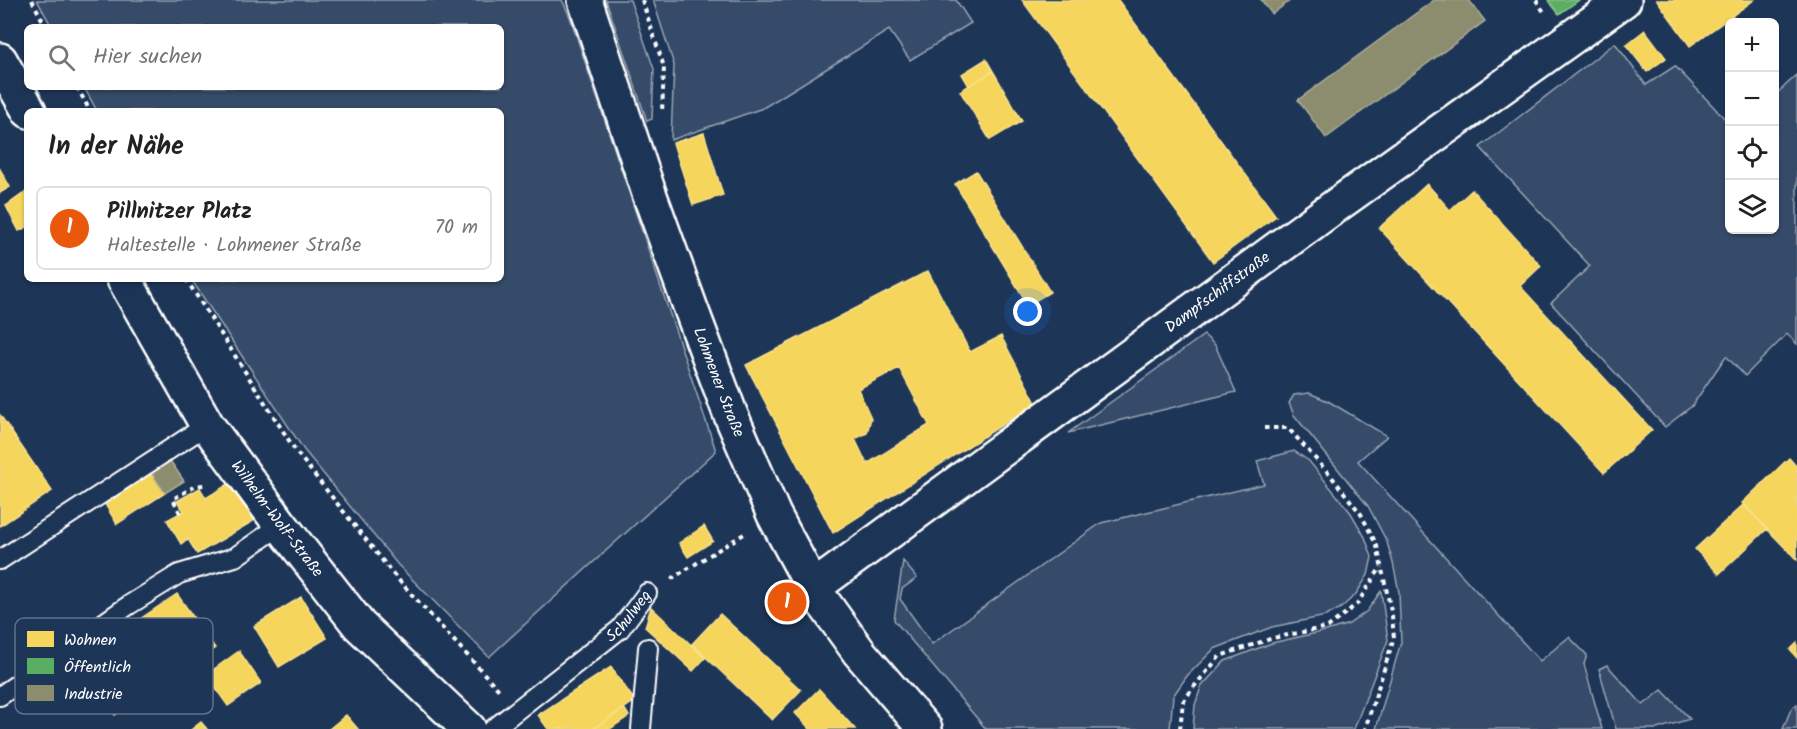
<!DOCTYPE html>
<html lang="de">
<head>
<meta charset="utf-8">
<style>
	body { margin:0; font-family:Kalam,sans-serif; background:#f6f6f6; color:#222 }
	.controls { position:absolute; right:18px; top:18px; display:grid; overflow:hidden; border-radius:9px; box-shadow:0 2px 4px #0004 }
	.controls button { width:54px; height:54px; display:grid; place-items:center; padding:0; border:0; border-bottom:2px solid #e0e0e0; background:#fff; color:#222; font:30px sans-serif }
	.you { position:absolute; left:1028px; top:312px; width:21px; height:21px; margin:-15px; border:4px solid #fff; border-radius:50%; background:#1a73e8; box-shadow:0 0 0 9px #1a73e833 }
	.badge { display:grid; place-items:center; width:39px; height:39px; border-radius:50%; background:#ea580c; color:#fff; font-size:20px; font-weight:700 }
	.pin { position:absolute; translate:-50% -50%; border:3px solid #fff; box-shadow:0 2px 6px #0006 }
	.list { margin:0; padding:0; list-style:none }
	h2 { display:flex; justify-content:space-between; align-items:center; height:78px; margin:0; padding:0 24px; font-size:26px }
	h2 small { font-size:20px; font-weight:400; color:#767676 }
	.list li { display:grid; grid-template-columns:39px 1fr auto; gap:18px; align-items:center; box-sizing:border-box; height:84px; margin:0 12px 12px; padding:0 12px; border:2px solid #e0e0e0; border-radius:9px }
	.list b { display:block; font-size:22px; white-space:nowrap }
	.list p { margin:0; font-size:20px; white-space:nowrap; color:#767676 }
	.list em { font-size:20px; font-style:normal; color:#767676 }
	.icon { flex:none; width:33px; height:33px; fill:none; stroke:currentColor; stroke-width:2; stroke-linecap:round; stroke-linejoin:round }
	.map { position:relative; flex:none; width:1797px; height:729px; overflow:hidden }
	.search { position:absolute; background:#fff; box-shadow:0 2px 4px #0004; left:24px; top:24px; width:480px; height:66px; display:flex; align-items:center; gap:15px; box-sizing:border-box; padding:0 21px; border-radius:9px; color:#767676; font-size:22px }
	.panel { position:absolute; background:#fff; box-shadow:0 2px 4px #0004; left:24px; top:108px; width:480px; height:174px; border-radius:9px }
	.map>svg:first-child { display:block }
	.green { fill:#364b69; stroke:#9aa5b4; stroke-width:1.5 }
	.homes { fill:#f6d55c; stroke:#f9e28d; stroke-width:1.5; fill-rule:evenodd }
	.public { fill:#5aae61; stroke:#8cc690; stroke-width:1.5 }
	.industry { fill:#8c8c6e; stroke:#aeae9a; stroke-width:1.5 }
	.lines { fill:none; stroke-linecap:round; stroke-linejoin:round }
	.lane-casing { stroke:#fff; stroke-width:22 }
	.street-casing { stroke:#fff; stroke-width:38 }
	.secondary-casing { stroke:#fff; stroke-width:38 }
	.path { stroke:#fff; stroke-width:4; stroke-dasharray:4.5 4.5; stroke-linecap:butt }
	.lane { stroke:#1d3557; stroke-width:18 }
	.street { stroke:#1d3557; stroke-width:33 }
	.secondary { stroke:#1d3557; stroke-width:33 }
	.labels { text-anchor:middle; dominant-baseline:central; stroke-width:6; stroke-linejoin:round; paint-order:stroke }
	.street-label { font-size:16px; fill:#fff; stroke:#1d3557 }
	.key { fill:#1d3557; stroke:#617289; stroke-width:1.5 }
	.key-label { font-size:16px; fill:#fff }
</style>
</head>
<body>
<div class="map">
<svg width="1797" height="729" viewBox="0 0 1797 729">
	<rect width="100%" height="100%" fill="#1d3557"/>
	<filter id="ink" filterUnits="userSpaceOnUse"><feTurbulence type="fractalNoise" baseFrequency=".0167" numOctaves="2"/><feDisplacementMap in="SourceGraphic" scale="12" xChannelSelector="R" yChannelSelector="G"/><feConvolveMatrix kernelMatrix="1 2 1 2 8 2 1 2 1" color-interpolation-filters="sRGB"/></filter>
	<g filter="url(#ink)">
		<path class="green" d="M37 0H562L570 17 716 451 489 657 398 565 304 450 191 279H501V111H97L84 87H501V27H52Z
			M606 0H630L654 69 652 119 647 121Z
			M653 0H956L971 23 910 60 889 30 763 108 671 140 674 65Z
			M1615 43 1646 85 1675 66 1729 123 1730 230H1774L1775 95 1797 75V344L1787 334 1745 376 1726 356 1692 406 1665 427 1551 303 1590 266 1480 147Z
			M1204 335 1215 345 1236 392 1068 433Z
			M1309 393 1328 401 1387 436 1358 461 1540 661 1569 637 1587 655 1584 664 1602 729H1376L1401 642 1399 592 1393 563 1387 542 1368 506 1294 415 1289 403 1294 395Z
			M1294 451 1309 461 1351 513 1365 537 1372 557 1368 575 1356 594 1341 608 1326 616 1272 627 1214 649 1187 676 1173 696 1170 729H986L894 620 903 561 917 578 902 589 900 599 932 644 1101 523 1264 484 1257 461Z
			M1381 591 1388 640 1354 729H1193L1195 705 1201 687 1225 661 1272 643 1326 631 1349 624 1367 611Z
			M1607 665 1643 705 1662 690 1690 719 1657 729H1616L1599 669Z
			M1797 704V729H1783L1791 709Z"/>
		<path class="homes" d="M1022 0H1118L1276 216 1213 262Z
			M1657 0H1754L1690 46Z
			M1645 30 1666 58 1647 72 1626 45Z
			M986 59 993 71 969 86 962 74Z
			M993 71 1022 121 990 140 960 91Z
			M704 133 723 195 693 205 673 143Z
			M0 169 10 187 0 193Z
			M976 171 1050 292 1028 305 955 184Z
			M1427 184 1450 210 1472 190 1541 266 1520 286 1652 430 1604 473 1379 228Z
			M27 191V227L19 231 6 206Z
			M928 271 970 352 1001 336 1036 403 833 533 746 365ZM899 368 929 425 867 464 855 439 867 433 871 418 858 389Z
			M0 415 52 491 0 526Z
			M1789 458 1797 467V560L1742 503Z
			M150 471 165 493 117 524 103 501Z
			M232 482 255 520 197 554 188 539 181 544 167 520 184 511 177 501 200 488 206 498Z
			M1744 504 1767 529 1719 574 1695 549Z
			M704 526 713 541 688 557 679 543Z
			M177 594 215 648 115 715 78 661Z
			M301 597 327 638 279 667 254 626Z
			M651 607 705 658 693 671 645 627Z
			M720 614 801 690 772 720 692 644Z
			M1797 643V658L1790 650Z
			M239 651 261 683 228 706 206 675Z
			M611 667 635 701 593 729H548L538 715Z
			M819 689 855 729H810L795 713Z
			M624 708 629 716 610 729H593Z
			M346 715 358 729H329Z
			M201 722 207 729H192Z"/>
		<path class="public" d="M1548 0H1579L1559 14Z"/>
		<path class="industry" d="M1261 0H1291L1272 14Z
			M1434 0H1469L1485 21 1326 138 1298 100Z
			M169 459 184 481 165 493 150 471Z"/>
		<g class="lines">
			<g class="lane-casing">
				<g id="lane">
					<path d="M0 560 207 425"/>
					<path d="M0 696 129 605 179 574 235 557 281 525"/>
					<path id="s1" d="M493 729 620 629 647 593"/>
					<path d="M641 729 648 648"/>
				</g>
			</g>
			<g class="street-casing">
				<g id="street">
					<path d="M0 60 29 111"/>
					<path id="s2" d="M124 279 207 425 281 525 359 625 469 729"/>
				</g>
			</g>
			<g class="secondary-casing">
				<g id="secondary">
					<path id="s3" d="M585 0 649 193 691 309 730 413 774 515 813 588 859 652 925 729"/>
					<path id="s4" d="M813 588 1334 207 1624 0"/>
				</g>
			</g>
			<path class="path" d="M32 0 46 27
				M642 0 664 67 662 112
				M1536 0 1544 12
				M77 87 90 111
				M186 279 297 453 394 575 499 690
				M1264 428H1288L1331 476 1361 514 1377 546 1392 616 1394 638 1365 729
				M180 513 173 499 195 486 204 485
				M671 579 744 534
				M1180 729 1183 702 1193 688 1220 656 1273 638 1328 627 1357 604 1381 567"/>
			<use href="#lane" class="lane"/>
			<use href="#street" class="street"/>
			<use href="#secondary" class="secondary"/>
		</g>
	</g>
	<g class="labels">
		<g class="street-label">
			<text stroke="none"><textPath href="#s4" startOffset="501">Dampfschiffstraße</textPath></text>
			<text stroke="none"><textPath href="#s3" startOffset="405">Lohmener Straße</textPath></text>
			<text stroke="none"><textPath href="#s2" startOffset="285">Wilhelm-Wolf-Straße</textPath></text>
			<text stroke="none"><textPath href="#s1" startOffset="177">Schulweg</textPath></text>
		</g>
	</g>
	<rect x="15" y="618" width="198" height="96" rx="9" class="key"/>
	<rect x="27" y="631" width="27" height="16" fill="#f6d55c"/>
	<rect x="27" y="658" width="27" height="16" fill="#5aae61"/>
	<rect x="27" y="685" width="27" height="16" fill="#8c8c6e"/>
	<g class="key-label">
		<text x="64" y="645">Wohnen</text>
		<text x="64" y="672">Öffentlich</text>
		<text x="64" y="699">Industrie</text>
	</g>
</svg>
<div class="controls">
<button>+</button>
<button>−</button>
<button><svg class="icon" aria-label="locate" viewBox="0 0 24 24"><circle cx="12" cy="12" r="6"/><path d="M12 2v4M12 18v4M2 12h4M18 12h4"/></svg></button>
<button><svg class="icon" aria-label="layers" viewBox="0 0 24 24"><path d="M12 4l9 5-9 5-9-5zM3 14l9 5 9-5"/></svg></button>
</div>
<div class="you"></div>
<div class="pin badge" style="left:787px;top:602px">1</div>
<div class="search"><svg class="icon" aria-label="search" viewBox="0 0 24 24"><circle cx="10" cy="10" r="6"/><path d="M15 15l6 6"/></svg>Hier suchen</div>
<section class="panel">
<h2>In der Nähe<small></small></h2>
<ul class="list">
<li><span class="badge">1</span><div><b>Pillnitzer Platz</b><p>Haltestelle · Lohmener Straße</p></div><em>70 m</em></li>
</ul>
</section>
</div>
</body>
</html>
